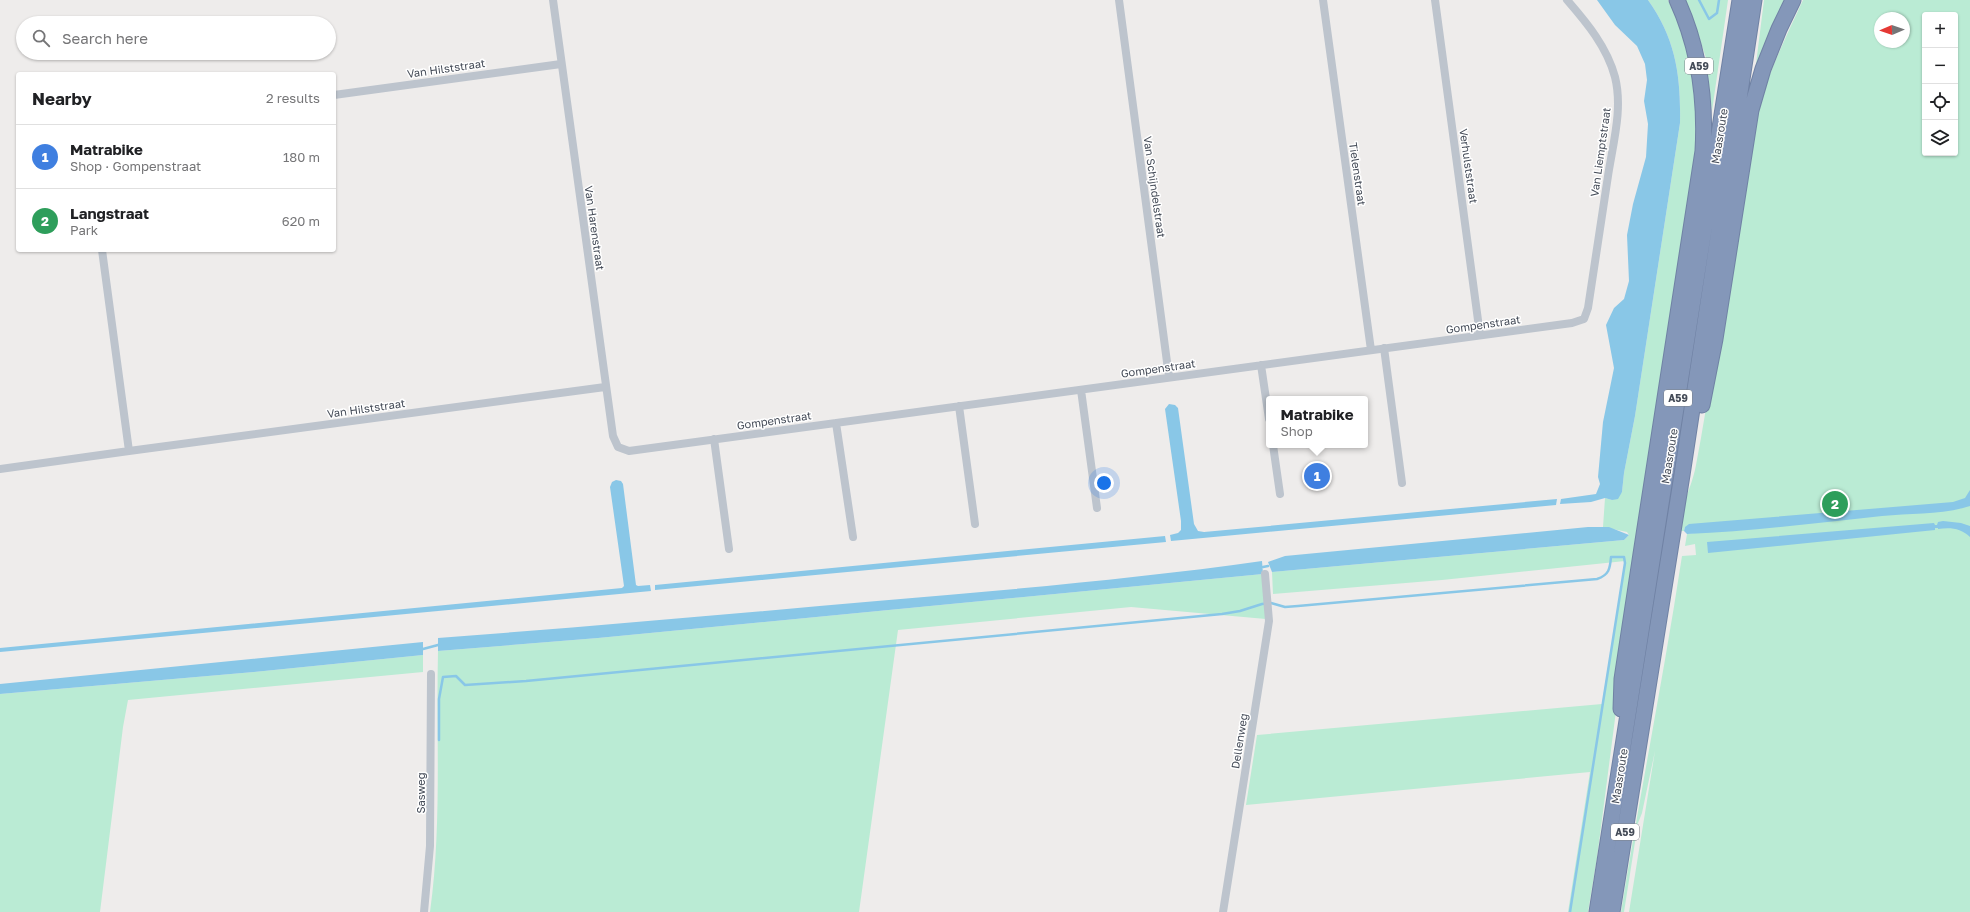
<!DOCTYPE html>
<html lang="en">
<head>
<meta charset="utf-8">
<style>
	body { margin:0; font-family:"Golos Text",sans-serif; background:#f6f6f6; color:#202124 }
	.controls { position:absolute; right:12px; top:12px; display:grid; overflow:hidden; border-radius:4px; box-shadow:0 1px 3px #0004 }
	.controls button { width:36px; height:36px; display:grid; place-items:center; padding:0; border:0; border-bottom:1px solid #e0e0e0; background:#fff; color:#202124; font:20px sans-serif }
	.compass { position:absolute; left:1874px; top:12px; width:36px; height:36px; border-radius:50%; background:#fff; box-shadow:0 1px 3px #0004; rotate:268deg }
	.you { position:absolute; left:1104px; top:483px; width:14px; height:14px; margin:-10px; border:3px solid #fff; border-radius:50%; background:#1a73e8; box-shadow:0 0 0 6px #1a73e833 }
	.badge { display:grid; place-items:center; width:26px; height:26px; border-radius:50%; background:#2057d3; color:#fff; font-size:13px; font-weight:700 }
	.pin { position:absolute; translate:-50% -50%; border:2px solid #fff; box-shadow:0 1px 4px #0006 }
	.popup { position:absolute; left:1266px; top:396px; width:102px; height:52px; box-sizing:border-box; display:grid; place-content:center; border-radius:4px; background:#fff; filter:drop-shadow(0 1px 3px #0005); font-size:13px; white-space:nowrap; color:#757577 }
	.popup b { font-size:15px; color:#202124 }
	.popup::after { content:''; position:absolute; left:50%; top:100%; margin-left:-8px; border:8px solid transparent; border-top-color:#fff }
	.list { margin:0; padding:0; list-style:none }
	h2 { display:flex; justify-content:space-between; align-items:center; height:52px; margin:0; padding:0 16px; font-size:17px }
	h2 small { font-size:13px; font-weight:400; color:#757577 }
	.list li { display:grid; grid-template-columns:26px 1fr auto; gap:12px; align-items:center; box-sizing:border-box; height:64px; padding:0 16px; border-top:1px solid #e0e0e0 }
	.list b { display:block; font-size:15px; white-space:nowrap }
	.list p { margin:0; font-size:13px; white-space:nowrap; color:#757577 }
	.list em { font-size:13px; font-style:normal; color:#757577 }
	.icon { flex:none; width:22px; height:22px; fill:none; stroke:currentColor; stroke-width:2; stroke-linecap:round; stroke-linejoin:round }
	.map { position:relative; flex:none; width:1970px; height:912px; overflow:hidden }
	.search { position:absolute; background:#fff; box-shadow:0 1px 3px #0004; left:16px; top:16px; width:320px; height:44px; display:flex; align-items:center; gap:10px; box-sizing:border-box; padding:0 14px; border-radius:22px; color:#757577; font-size:15px }
	.panel { position:absolute; background:#fff; box-shadow:0 1px 3px #0004; left:16px; top:72px; width:320px; height:180px; border-radius:4px }
	.map>svg:first-child { display:block }
	.green { fill:#baebd4; fill-rule:evenodd }
	.water { fill:#89c7e7 }
	.lines { fill:none; stroke-linecap:round; stroke-linejoin:round }
	.stream { stroke:#89c7e7; stroke-width:2.5 }
	.highway-casing { stroke:#7082a4; stroke-width:17 }
	.street { stroke:#bdc4cd; stroke-width:8 }
	.highway { stroke:#8497b9; stroke-width:15 }
	.labels { text-anchor:middle; dominant-baseline:central; stroke-width:3; stroke-linejoin:round; paint-order:stroke }
	.shield { fill:#fff; stroke:#7d828a; stroke-width:1 }
	.shield-label { font-size:10px; font-weight:bold; fill:#454c58 }
	.street-label { font-size:11px; fill:#454c58; stroke:#fff }
</style>
</head>
<body>
<div class="map">
<svg width="1970" height="912" viewBox="0 0 1970 912">
	<rect width="100%" height="100%" fill="#eeeceb"/>
	<path class="green" d="M1648 0H1668C1673 11 1680 22 1684 34 1698 75 1697 121 1695 163L1631 595 1597 858 1588 912H1568L1590 772 1246 805 1257 735 1602 704 1625 561 1442 580 1273 594 1272 572 1624 540 1629 535 1627 532 1603 527 1605 498 1612 500 1622 492 1624 473 1635 416 1680 123C1681 77 1676 39 1648 0Z
		M1683 0H1728L1712 111 1706 58 1694 22Z
		M1764 0H1784L1768 36 1754 80Z
		M1803 0H1970V912H1629L1655 751 1642 813 1638 823 1624 912H1621C1640 793 1664 675 1682 556L1696 555 1695 544 1685 546 1687 534 1695 533 1685 527 1684 531H1676C1680 508 1692 487 1696 465 1719 348 1726 227 1757 112 1768 73 1786 37 1803 0ZM1925 15H1955V153H1925ZM1880 18H1904V42H1880Z
		M1263 574 1266 619 1131 607 898 630 859 912H430C442 826 436 738 438 651L598 638Z
		M423 655V672L128 700 123 727 100 912H0V694L254 672Z"/>
	<path class="water" d="M1597 0H1648C1676 39 1681 77 1680 123L1635 416 1624 473 1622 492 1618 499 1612 500 1605 498 1591 502 1560 504 1561 499 1596 494 1600 484 1598 477 1603 422 1614 368 1606 325 1614 308 1624 299 1629 281 1627 235 1633 204 1646 157 1648 124 1644 101 1647 80 1645 64 1637 46 1615 25Z
		M1169 404 1175 405 1178 408 1194 524 1198 531 1204 532 1557 499 1556 505 1171 541 1170 535 1178 533 1181 530V521L1165 409Z
		M616 480 621 481 623 484 636 585 638 586 650 585 651 591 0 652V648L622 588 624 586 610 487 612 482Z
		M1970 490V506C1942 515 1911 513 1882 516 1817 523 1752 531 1687 534L1684 531 1685 527 1689 524 1953 502 1965 498Z
		M1943 521 1961 523 1970 526V537C1961 528 1950 527 1938 529V528H1935V530L1708 553 1707 542 1934 523 1935 525H1937L1938 522Z
		M1588 527H1609L1629 535 1624 540 1272 572 1268 562 1285 556Z
		M1165 536 1166 542 655 590V585Z
		M1262 561 1263 574 598 638 438 651V638C585 627 731 614 877 601 1006 590 1135 579 1262 561Z
		M423 642V655L254 672 0 694V684Z"/>
	<g class="lines">
		<path class="stream" d="M1699 0 1709 19 1717 13 1719 0
			M1263 567 1268 566
			M423 649 438 645
			M439 740V699L443 677 456 676 465 685 526 681 1222 614 1240 611 1262 604 1271 603 1285 607 1298 606 1597 579C1609 575 1610 569 1611 557H1624L1625 563 1570 912"/>
		<g class="highway-casing">
			<path id="highway" d="M1702 405 1715 339 1751 110 1763 69 1779 29 1793 0
				M1621 709 1622 679 1641 554 1703 151C1706 98 1699 48 1677 0
				M1597 912 1740 0
				M1612 912 1682 475 1754 0"/>
		</g>
		<path class="street" d="M553 0 613 436 618 447 629 451 1572 323 1584 319 1588 308C1595 264 1601 220 1608 176 1613 143 1623 109 1615 77 1607 47 1587 23 1567 0
			M1119 0 1169 377
			M1323 0 1371 350
			M1435 0 1480 335
			M334 95 561 64
			M102 250 129 451 605 387
			M1384 348 1402 483
			M1261 365 1269 419
			M1081 390 1097 508
			M959 406 975 524
			M836 423 853 537
			M714 439 729 549
			M1273 445 1280 494
			M0 469 129 451
			M424 912 430 846 431 674
			M1223 912 1269 621 1265 574"/>
		<use href="#highway" class="highway"/>
	</g>
	<g class="labels">
		<g class="shield">
			<rect x="1685" y="58" width="28" height="16" rx="3"/>
			<rect x="1664" y="390" width="28" height="16" rx="3"/>
			<rect x="1611" y="824" width="28" height="16" rx="3"/>
		</g>
		<g class="shield-label">
			<text x="1699" y="66">A59</text>
			<text x="1678" y="398">A59</text>
			<text x="1625" y="832">A59</text>
		</g>
		<g class="street-label">
			<text transform="translate(446 68) rotate(-8)">Van Hilststraat</text>
			<text transform="translate(1719 136) rotate(-81)">Maasroute</text>
			<text transform="translate(1600 152) rotate(-82)">Van Liemptstraat</text>
			<text transform="translate(1469 166) rotate(82)">Verhulststraat</text>
			<text transform="translate(1358 174) rotate(82)">Tielenstraat</text>
			<text transform="translate(1155 187) rotate(82)">Van Schijndelstraat</text>
			<text transform="translate(595 228) rotate(82)">Van Harenstraat</text>
			<text transform="translate(1483 324) rotate(-8)">Gompenstraat</text>
			<text transform="translate(1158 368) rotate(-8)">Gompenstraat</text>
			<text transform="translate(366 408) rotate(-8)">Van Hilststraat</text>
			<text transform="translate(774 420) rotate(-8)">Gompenstraat</text>
			<text transform="translate(1669 456) rotate(-81)">Maasroute</text>
			<text transform="translate(1239 741) rotate(-81)">Dellenweg</text>
			<text transform="translate(1619 776) rotate(-81)">Maasroute</text>
			<text transform="translate(420 793) rotate(-90)">Sasweg</text>
		</g>
	</g>
</svg>
<div class="controls">
<button>+</button>
<button>−</button>
<button><svg class="icon" aria-label="locate" viewBox="0 0 24 24"><circle cx="12" cy="12" r="6"/><path d="M12 2v4M12 18v4M2 12h4M18 12h4"/></svg></button>
<button><svg class="icon" aria-label="layers" viewBox="0 0 24 24"><path d="M12 4l9 5-9 5-9-5zM3 14l9 5 9-5"/></svg></button>
</div>
<svg class="compass" viewBox="-18 -18 36 36"><path d="M0-13l5 13h-10z" fill="#e53935"/><path d="M0 13l5-13h-10z" fill="#757577"/></svg>
<div class="you"></div>
<div class="pin badge" style="left:1317px;top:476px;background:#3f7fe0">1</div>
<div class="popup"><b>Matrabike</b>Shop</div>
<div class="pin badge" style="left:1835px;top:504px;background:#2e9e5b">2</div>
<div class="search"><svg class="icon" aria-label="search" viewBox="0 0 24 24"><circle cx="10" cy="10" r="6"/><path d="M15 15l6 6"/></svg>Search here</div>
<section class="panel">
<h2>Nearby<small>2 results</small></h2>
<ul class="list">
<li><span class="badge" style="background:#3f7fe0">1</span><div><b>Matrabike</b><p>Shop · Gompenstraat</p></div><em>180 m</em></li>
<li><span class="badge" style="background:#2e9e5b">2</span><div><b>Langstraat</b><p>Park</p></div><em>620 m</em></li>
</ul>
</section>
</div>
</body>
</html>
